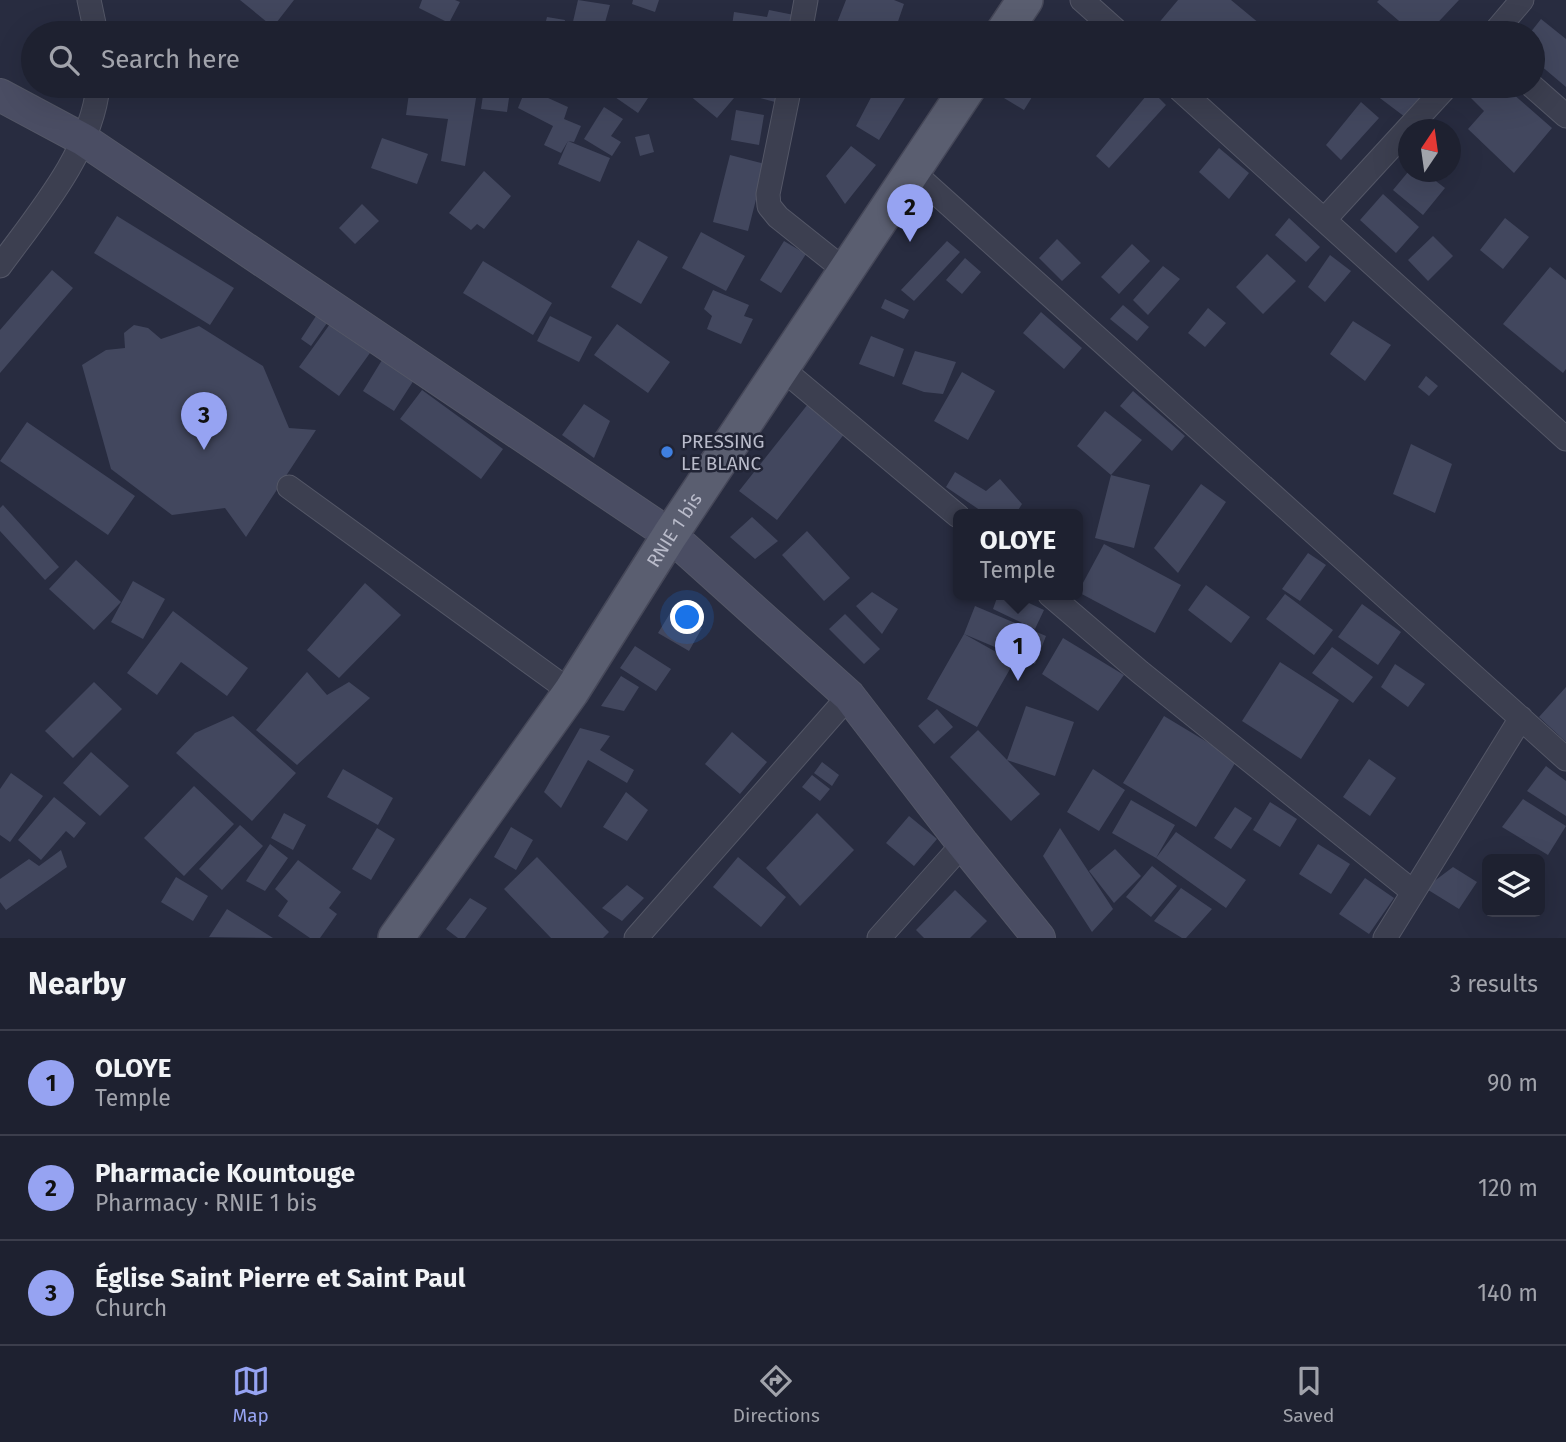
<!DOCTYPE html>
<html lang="en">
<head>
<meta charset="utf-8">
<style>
	body { margin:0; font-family:"Fira Sans",sans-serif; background:#2b2e3c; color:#f1f3f6 }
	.controls { position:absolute; right:21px; bottom:21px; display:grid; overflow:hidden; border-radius:10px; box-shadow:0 7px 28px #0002 }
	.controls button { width:63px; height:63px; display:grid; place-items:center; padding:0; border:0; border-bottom:2px solid #3c3e4c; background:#1e2130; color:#f1f3f6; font:35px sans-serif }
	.compass { position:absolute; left:1398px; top:119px; width:63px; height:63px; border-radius:50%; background:#1e2130; box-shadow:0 7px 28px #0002; rotate:13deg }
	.you { position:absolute; left:688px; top:618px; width:24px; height:24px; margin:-18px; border:5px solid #fff; border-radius:50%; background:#1a73e8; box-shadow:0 0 0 10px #1a73e833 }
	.badge { display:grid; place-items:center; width:46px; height:46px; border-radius:50%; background:#96a3f2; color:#111; font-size:23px; font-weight:700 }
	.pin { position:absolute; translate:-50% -58px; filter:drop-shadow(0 2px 4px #0008) }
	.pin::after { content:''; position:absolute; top:37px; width:24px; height:21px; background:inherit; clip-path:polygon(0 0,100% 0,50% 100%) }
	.popup { position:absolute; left:953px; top:509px; width:130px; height:91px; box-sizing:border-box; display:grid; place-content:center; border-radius:10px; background:#1e2130; filter:drop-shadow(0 2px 5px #0005); font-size:23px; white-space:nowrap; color:#a1a3ab }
	.popup b { font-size:26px; color:#f1f3f6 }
	.popup::after { content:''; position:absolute; left:50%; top:100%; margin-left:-14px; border:14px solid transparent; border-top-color:#1e2130 }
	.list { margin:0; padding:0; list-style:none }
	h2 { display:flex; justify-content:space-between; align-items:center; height:91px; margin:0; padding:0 28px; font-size:30px }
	h2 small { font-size:23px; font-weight:400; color:#a1a3ab }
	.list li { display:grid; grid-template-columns:46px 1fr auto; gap:21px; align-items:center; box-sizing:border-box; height:105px; padding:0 28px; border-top:2px solid #3c3e4c }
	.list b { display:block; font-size:26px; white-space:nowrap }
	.list p { margin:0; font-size:23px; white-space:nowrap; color:#a1a3ab }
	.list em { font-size:23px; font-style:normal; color:#a1a3ab }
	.icon { flex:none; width:38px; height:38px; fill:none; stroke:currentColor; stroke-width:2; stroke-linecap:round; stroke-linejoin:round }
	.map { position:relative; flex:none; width:1566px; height:938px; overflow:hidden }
	.search { position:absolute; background:#1e2130; box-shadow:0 7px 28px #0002; left:21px; right:21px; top:21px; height:77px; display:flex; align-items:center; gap:18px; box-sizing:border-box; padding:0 24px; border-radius:38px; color:#a1a3ab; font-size:26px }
	.sheet { height:406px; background:#1e2130 }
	nav { display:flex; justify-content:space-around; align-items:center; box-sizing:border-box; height:98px; border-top:2px solid #3c3e4c; background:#1e2130; font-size:19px; color:#a1a3ab }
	nav a { display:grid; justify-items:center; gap:4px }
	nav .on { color:#96a3f2 }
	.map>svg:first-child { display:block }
	.building { fill:#42475e }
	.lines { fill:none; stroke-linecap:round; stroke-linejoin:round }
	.street-casing { stroke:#545767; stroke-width:25 }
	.secondary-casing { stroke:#545767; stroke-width:34 }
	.primary-casing { stroke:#464859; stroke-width:38 }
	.street { stroke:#3c3f50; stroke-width:23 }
	.secondary { stroke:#4a4d63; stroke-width:32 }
	.primary { stroke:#5a5e70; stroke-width:35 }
	.shop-dot { fill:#3f7fe0; stroke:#212435; stroke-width:2.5 }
	.labels { text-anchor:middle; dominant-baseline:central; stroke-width:5; stroke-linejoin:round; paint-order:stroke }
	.poi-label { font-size:19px; fill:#b9bbca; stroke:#212435; text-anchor:start }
	.street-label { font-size:19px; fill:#b9bbca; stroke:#212435 }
</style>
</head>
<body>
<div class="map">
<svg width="1566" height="938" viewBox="0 0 1566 938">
	<rect width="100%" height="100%" fill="#282c40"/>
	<path class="building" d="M240 0H294L273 27Z
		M422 0H455L460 2 449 23 419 8Z
		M578 0 610 5 602 33 572 26Z
		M633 0H659L655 12 632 4Z
		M846 0H894L904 4 894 33H833Z
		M1178 0H1231L1271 33H1167L1157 25Z
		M1379 0H1459L1428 33H1413L1377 2Z
		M769 10 799 16 795 33H731L734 12 767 17Z
		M547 17 565 20 563 33H538L539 27 544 29Z
		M1541 19 1566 39V87L1533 59V33H1530Z
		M410 86H478L465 166 441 161 448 119 406 115Z
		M641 86H656L638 113 612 95 617 87 633 97Z
		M696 86H719L734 98 717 118 689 95Z
		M739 86H779L775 102 737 92Z
		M877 86H902L910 90 879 140 856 126Z
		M1005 86H1031L1037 89 1024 110 999 95Z
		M1364 86H1429L1405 117Z
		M1477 86H1504L1552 128 1514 173 1468 129 1484 111 1468 95Z
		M484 88 510 91 507 112 481 109Z
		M526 88 568 107 564 119 581 126 574 142 568 141 561 153 544 145 553 126 518 108Z
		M1151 90 1166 105 1109 168 1096 156Z
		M1361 102 1379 118 1341 160 1326 145Z
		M604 107 623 119 611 136 621 142 612 156 584 139Z
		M736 110 764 115 759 145 731 140Z
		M649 134 654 152 640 156 635 137Z
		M382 138 428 154 417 184 371 168Z
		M568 141 610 158 600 182 558 164Z
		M851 146 876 165 845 204 826 176Z
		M1219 148 1249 173 1229 199 1199 172Z
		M730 155 765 164 748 231 713 222Z
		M484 171 511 196 484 229 477 224 471 230 449 213Z
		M1408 172H1424L1445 188 1423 215 1393 190Z
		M1383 194 1419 227 1396 253 1360 220Z
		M362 204 379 221 355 244 339 228Z
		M117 216 234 288 210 325 94 253Z
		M1289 218 1320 247 1306 262 1275 235Z
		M1505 218 1529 237 1503 269 1480 250Z
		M701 232 745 256 726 291 682 268Z
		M1433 236 1453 256 1428 281 1408 260Z
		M1057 239 1081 263 1062 281 1039 258Z
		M638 240 668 257 641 304 611 287Z
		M784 241 806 254 781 293 760 280Z
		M947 241 960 252 914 301 901 290Z
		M1132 244 1150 261 1119 294 1101 277Z
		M1267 254 1296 281 1263 314 1236 287Z
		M1330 255 1351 271 1325 302 1308 287Z
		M965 258 981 272 962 294 946 280Z
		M483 261 552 303 533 335 463 293Z
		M1163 266 1180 279 1148 315 1133 300Z
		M1550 267 1566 280V369L1563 373 1503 324Z
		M52 270 73 288 0 373V330Z
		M713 290 749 305 744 316 753 319 741 344 707 329 712 316 704 309Z
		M885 299 909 310 904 319 881 308Z
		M1123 305 1149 327 1137 341 1110 319Z
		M1208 308 1226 323 1205 347 1188 333Z
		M1041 312 1082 348 1064 369 1023 333Z
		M316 316 327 323 311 346 301 339Z
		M550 316 592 337 579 362 537 341Z
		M1353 321 1391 345 1365 381 1330 354Z
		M330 324 370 353 339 396 299 367Z
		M617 324 670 362 648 393 594 355Z
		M134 325 148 328 161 339 199 326 263 366 289 428 316 430 246 537 225 508 172 515 111 469 82 365 106 350 125 348 124 333Z
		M871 336 904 349 894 377 859 364Z
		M915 351 956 362 943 394 924 392 902 384Z
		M382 360 414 380 394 411 363 391Z
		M962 372 995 391 968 440 934 421Z
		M1426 376 1438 386 1429 396 1418 387Z
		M422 390 503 449 481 479 400 419Z
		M1133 391 1185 436 1172 451 1120 406Z
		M584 404 610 421 594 458 562 435Z
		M808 404 845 433 777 520 739 491Z
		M1105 411 1142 440 1111 475 1150 485 1134 548 1095 538 1111 475 1077 446Z
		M27 422 135 496 108 535 0 461Z
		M1411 444 1452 464 1435 513 1393 494Z
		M955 472 986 491 1000 479 1022 504 1015 515H987L946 487Z
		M1201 484 1226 502 1178 573 1154 548Z
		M3 505 59 567 45 580 0 531V508Z
		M752 517 778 541 755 559 730 537Z
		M807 531 850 578 824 601 782 555Z
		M1104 544 1181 585 1155 633 1078 592Z
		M1308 553 1326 565 1300 601 1282 589Z
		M76 560 121 602 94 630 49 589Z
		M133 581 165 599 143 639 111 622Z
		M365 583 401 615 339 678 307 650Z
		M1206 585 1250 617 1231 643 1188 610Z
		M872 592 898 609 882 634 856 606Z
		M1285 594 1333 630 1314 655 1266 619Z
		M998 595H1012L1044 610 1035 629 993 609Z
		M1362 604 1401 632 1378 665 1338 637Z
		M975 606 1046 636 1035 664 964 634Z
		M672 610 702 628 689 651 658 633Z
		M173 611 248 668 227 696 181 662 157 695 127 673Z
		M845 614 880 649 864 664 829 629Z
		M964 634 1014 662 977 727 927 699Z
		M1063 638 1124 675 1098 711 1042 674Z
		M635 646 671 669 656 691 620 668Z
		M1332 647 1373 677 1353 703 1312 673Z
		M1280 662 1339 700 1301 759 1242 721Z
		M1395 664 1425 684 1408 707 1381 687Z
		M307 672 327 695 349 682 370 698 297 765 256 730Z
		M621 676 639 687 624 711 601 706Z
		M94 682 122 709 73 758 45 731Z
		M1566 687V742L1539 717Z
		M1026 706 1074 722 1055 776 1007 760Z
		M937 709 953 727 934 744 918 726Z
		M233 716 296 773 252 821 176 753 195 733Z
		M1164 716 1237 760 1196 827 1123 783Z
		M580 728 610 736 600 750 634 770 627 783 588 760 561 808 544 792Z
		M978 730 1040 794 1011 821 950 757Z
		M732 732 767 762 740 794 705 764Z
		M91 752 129 786 100 816 63 783Z
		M1369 759 1396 778 1370 816 1343 797Z
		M822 762 839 775 832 786 814 773Z
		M1546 766 1566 781V816L1527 791Z
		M343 769 393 798 378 825 327 797Z
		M1093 769 1125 790 1099 831 1067 812Z
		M11 773 43 796 10 842 0 835V789Z
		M812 775 830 789 820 801 802 787Z
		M194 786 234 824 184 876 144 838Z
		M626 792 648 810 627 841 603 827Z
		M54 797 86 823 74 838 66 831 41 860 18 840Z
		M1523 799 1566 826 1548 855 1502 827Z
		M1131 800 1175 825 1156 858 1112 833Z
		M1270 802 1297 819 1280 847 1253 830Z
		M1235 807 1252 818 1231 849 1214 838Z
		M284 813 306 825 293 850 271 838Z
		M817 813 854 850 800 906 766 868Z
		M909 816 937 839 914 866 886 843Z
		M240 825 263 846 222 890 199 869Z
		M511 827 533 840 516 870 494 857Z
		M377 828 395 839 371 880 352 869Z
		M1060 828 1113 909 1092 932 1043 856Z
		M1176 832 1246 880 1226 908 1156 858Z
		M270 844 288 858 265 891 246 881Z
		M1318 844 1350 864 1331 894 1299 874Z
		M1115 849 1141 876 1114 903 1089 871Z
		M61 850 67 867 6 910 0 902V879L29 859 39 866Z
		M537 857 609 932 603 938H551L504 889Z
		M738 857 786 897 761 927 713 887Z
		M298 860 341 892 329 908 337 914 320 938H310L278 916 288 901 275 889Z
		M1152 866 1177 886 1151 917 1126 897Z
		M1453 867 1477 882 1459 909 1425 888Z
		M176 877 208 896 193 921 161 902Z
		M1365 878 1394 898 1369 934 1339 914Z
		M627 885 644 898 622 921 602 908Z
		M1181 888 1212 909 1186 938H1182L1154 921Z
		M955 890 987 921 970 938H924L916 930Z
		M470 898 487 908 465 938H458L446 929Z
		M227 909 273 938 209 937Z"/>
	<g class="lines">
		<g class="street-casing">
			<path id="street" d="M89 0 96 33
				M1082 0 1119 33
				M800 33 806 0
				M1494 33 1522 0
				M790 86 768 194 769 206 778 217 847 272
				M1176 86 1566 439
				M1532 86 1566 116
				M913 172 1566 759
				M1324 220 1447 86
				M0 266C38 214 92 151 98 86
				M780 367 958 516
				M289 487 571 692
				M1050 595 1140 672 1412 891
				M636 938 849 696
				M879 938 963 844
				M1385 938 1521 718"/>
		</g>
		<g class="secondary-casing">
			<path id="secondary" d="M0 95 84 140 670 535 849 696 963 844 1039 938"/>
		</g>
		<g class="primary-casing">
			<g id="primary">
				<path d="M1003 33 1025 0"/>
				<path id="s1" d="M396 938 571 692 670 535 969 86"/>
			</g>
		</g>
		<use href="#street" class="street"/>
		<use href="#secondary" class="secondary"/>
		<use href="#primary" class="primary"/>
	</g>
	<circle class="shop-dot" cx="667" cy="452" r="7"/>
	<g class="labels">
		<g class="poi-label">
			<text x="681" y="441">PRESSING<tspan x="681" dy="22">LE BLANC</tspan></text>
		</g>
		<g class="street-label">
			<text stroke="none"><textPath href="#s1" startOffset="494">RNIE 1 bis</textPath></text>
		</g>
	</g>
</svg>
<div class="controls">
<button><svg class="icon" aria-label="layers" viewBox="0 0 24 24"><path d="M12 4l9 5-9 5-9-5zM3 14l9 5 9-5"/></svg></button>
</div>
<svg class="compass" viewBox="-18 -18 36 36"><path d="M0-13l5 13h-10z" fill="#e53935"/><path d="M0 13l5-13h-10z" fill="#a1a3ab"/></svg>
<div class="you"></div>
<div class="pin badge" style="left:1018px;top:681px">1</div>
<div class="popup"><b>OLOYE</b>Temple</div>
<div class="pin badge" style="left:910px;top:242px">2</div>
<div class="pin badge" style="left:204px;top:450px">3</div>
<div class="search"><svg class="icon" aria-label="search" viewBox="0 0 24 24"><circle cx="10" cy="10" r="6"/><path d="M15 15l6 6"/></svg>Search here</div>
</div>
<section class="sheet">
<h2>Nearby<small>3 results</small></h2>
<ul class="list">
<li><span class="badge">1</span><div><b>OLOYE</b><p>Temple</p></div><em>90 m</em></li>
<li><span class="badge">2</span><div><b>Pharmacie Kountouge</b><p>Pharmacy · RNIE 1 bis</p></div><em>120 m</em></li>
<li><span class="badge">3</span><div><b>Église Saint Pierre et Saint Paul</b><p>Church</p></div><em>140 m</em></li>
</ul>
</section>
<nav>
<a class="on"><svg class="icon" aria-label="map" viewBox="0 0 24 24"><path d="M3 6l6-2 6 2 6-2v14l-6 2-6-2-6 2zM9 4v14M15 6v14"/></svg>Map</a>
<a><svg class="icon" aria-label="directions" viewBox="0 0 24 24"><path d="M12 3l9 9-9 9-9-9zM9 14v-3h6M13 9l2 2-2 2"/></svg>Directions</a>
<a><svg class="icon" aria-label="saved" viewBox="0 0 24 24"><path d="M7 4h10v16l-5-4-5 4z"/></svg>Saved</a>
</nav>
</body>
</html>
